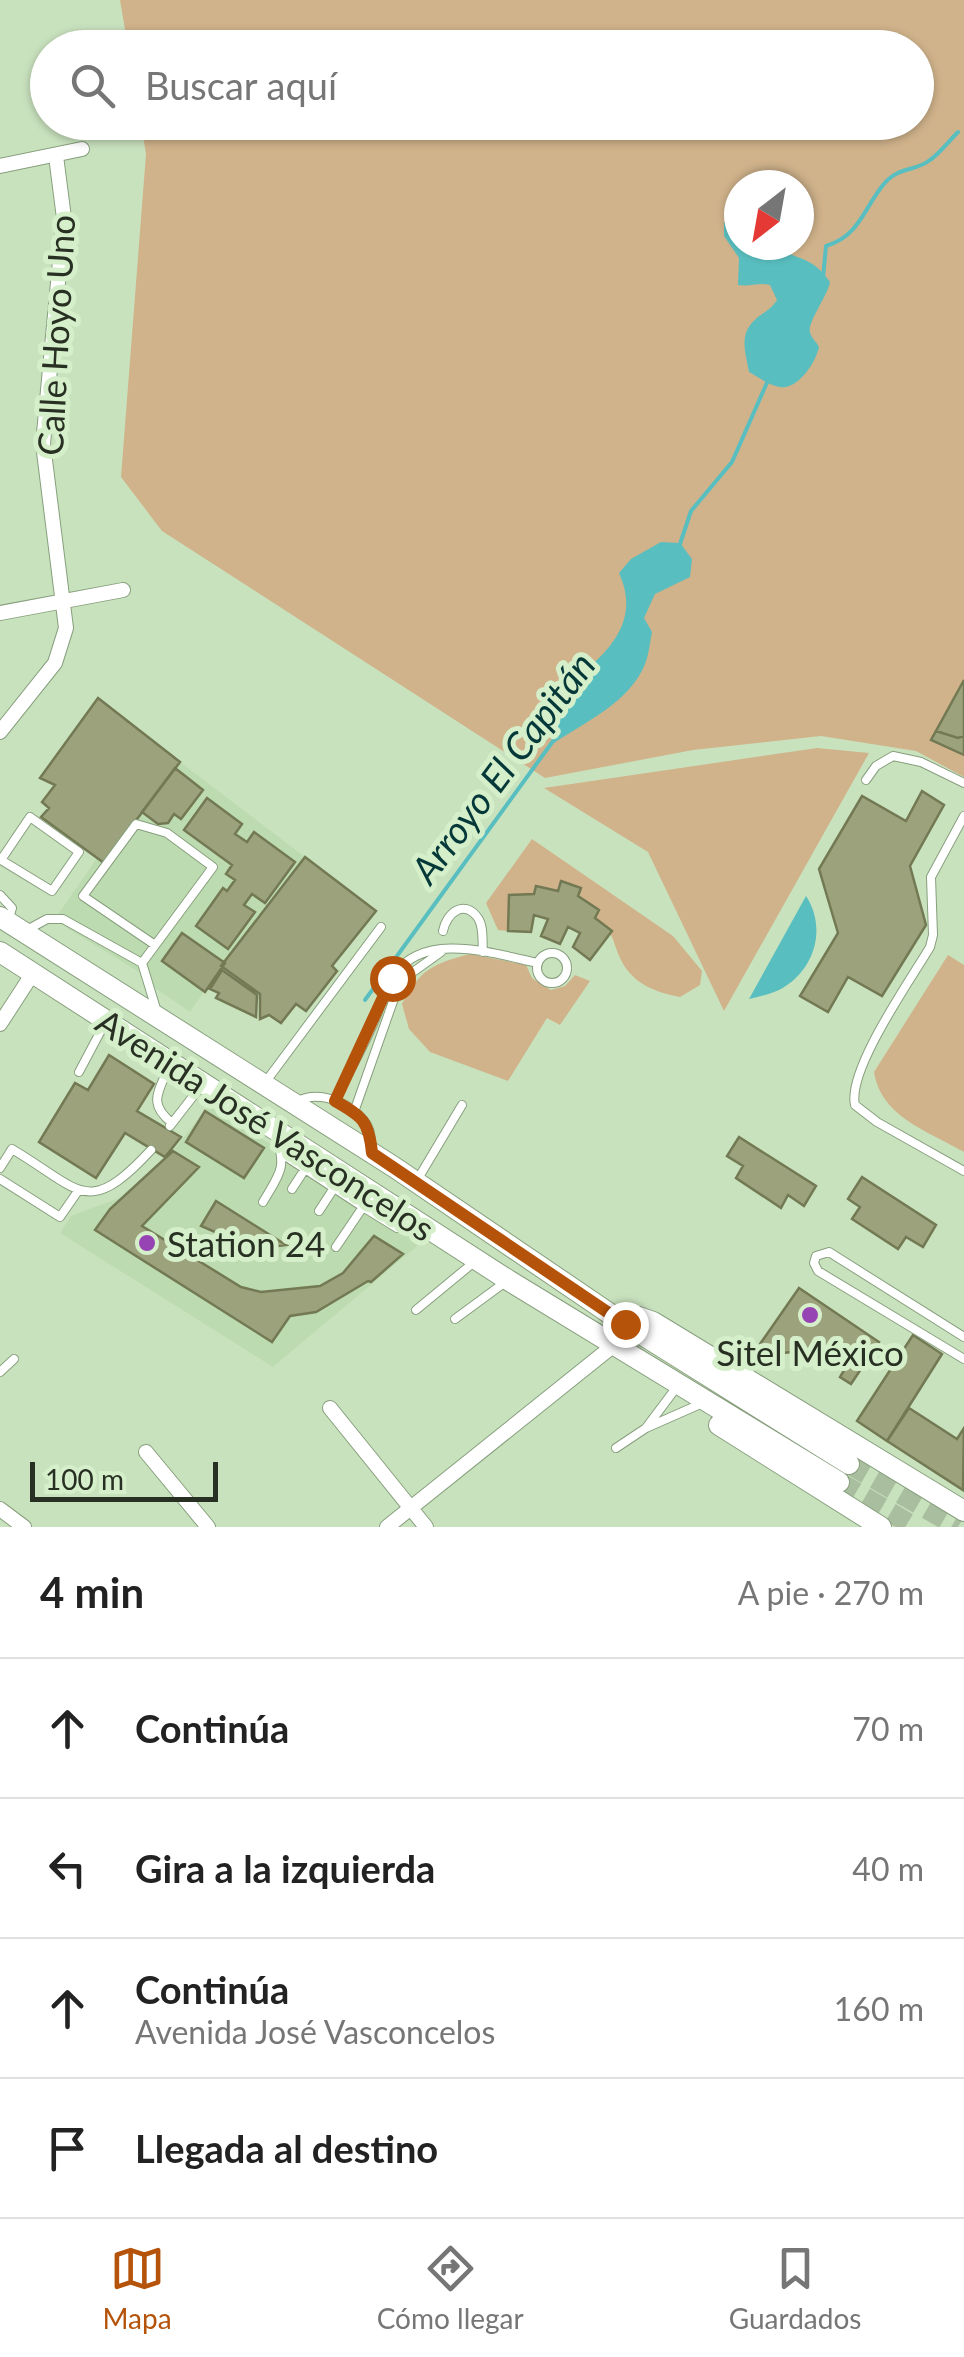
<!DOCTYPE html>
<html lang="es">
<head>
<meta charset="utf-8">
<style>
	body { margin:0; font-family:Lato,sans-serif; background:#f6f6f6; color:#222 }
	.compass { position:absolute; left:724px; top:170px; width:90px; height:90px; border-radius:50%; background:#fff; box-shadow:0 2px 8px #0004; rotate:211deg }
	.scale { position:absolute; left:30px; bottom:25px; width:188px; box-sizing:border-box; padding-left:10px; border:5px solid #273022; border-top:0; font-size:28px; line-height:35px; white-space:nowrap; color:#273022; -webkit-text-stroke:8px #d6efcb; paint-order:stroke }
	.stop { position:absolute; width:30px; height:30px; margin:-22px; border:8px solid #b45309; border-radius:50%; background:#fff }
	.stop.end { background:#b45309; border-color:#fff; box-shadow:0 2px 10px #0008 }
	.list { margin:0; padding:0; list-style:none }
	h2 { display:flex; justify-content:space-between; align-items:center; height:130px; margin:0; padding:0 40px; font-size:42px }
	h2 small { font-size:32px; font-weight:400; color:#767676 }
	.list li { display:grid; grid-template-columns:65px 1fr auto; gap:30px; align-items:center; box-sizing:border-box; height:140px; padding:0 40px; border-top:2px solid #e0e0e0 }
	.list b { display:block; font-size:38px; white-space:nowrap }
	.list p { margin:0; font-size:32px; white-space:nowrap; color:#767676 }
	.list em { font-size:32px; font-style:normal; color:#767676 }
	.icon { flex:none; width:55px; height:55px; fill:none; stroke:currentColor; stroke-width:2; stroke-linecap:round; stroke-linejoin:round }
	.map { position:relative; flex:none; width:964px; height:1527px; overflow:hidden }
	.search { position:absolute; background:#fff; box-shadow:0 2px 8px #0004; left:30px; right:30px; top:30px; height:110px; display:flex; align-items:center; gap:25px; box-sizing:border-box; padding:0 35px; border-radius:55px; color:#767676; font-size:38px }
	.sheet { height:690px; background:#fff }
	nav { display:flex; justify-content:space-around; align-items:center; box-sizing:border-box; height:140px; border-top:2px solid #e0e0e0; background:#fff; font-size:28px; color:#767676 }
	nav a { display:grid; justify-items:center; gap:5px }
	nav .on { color:#b45309 }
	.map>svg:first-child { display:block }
	.built { fill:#bddbb0 }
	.green { fill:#d0b38b; fill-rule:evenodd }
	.water { fill:#59bebf }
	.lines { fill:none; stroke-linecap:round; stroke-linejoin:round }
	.stream { stroke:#59bebf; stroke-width:4 }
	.building { fill:#9ca37c; stroke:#727953; stroke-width:2.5 }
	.secondary-tunnel { stroke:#a9be9f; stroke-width:20; stroke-dasharray:20 10; stroke-linecap:butt }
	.service-casing { stroke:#879f7d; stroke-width:10 }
	.minor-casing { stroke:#879f7d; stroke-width:16 }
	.secondary-casing { stroke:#879f7d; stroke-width:22 }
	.service { stroke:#fff; stroke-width:8 }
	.minor { stroke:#fff; stroke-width:14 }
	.secondary { stroke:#fff; stroke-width:20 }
	.route { stroke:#b45309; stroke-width:12 }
	.poi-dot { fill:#9644b3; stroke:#d6efcb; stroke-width:4 }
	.labels { text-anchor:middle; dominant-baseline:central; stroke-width:10; stroke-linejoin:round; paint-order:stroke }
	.street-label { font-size:35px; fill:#273022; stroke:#d6efcb }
	.poi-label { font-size:35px; fill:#273022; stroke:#d6efcb; text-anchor:start }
	.water-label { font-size:38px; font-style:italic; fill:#053838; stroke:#d6efcb }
</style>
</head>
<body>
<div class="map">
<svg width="964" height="1527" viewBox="0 0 964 1527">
	<rect width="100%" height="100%" fill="#c9e2be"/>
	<path class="built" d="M180 762 305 857 221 966 190 1012 158 990 139 972 54 920 97 858 104 862Z
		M209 1105 423 1241 273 1367 60 1233 71 1216 124 1196 173 1151Z"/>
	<path class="green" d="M120 0H964V777L916 751 821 736 693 750 545 778 162 531 121 477 146 154 141 123 916 122V48L128 47ZM739 185H799V245H739Z
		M817 748 869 753 724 1011 648 852 544 788Z
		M532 839 673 936 702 971 700 985 680 997C655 992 632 984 620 958 611 937 615 934 595 918L598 910 578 896 580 888 562 881 558 891 536 886 534 894 510 895 508 931 498 930 486 903Z
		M470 954 526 965 532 978 551 990 565 986 575 975 590 981 560 1025 547 1018 508 1081 430 1052 409 1029 402 1004C420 969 433 964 470 954Z
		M948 955 964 965V1152C928 1131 881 1117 874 1072Z"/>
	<path class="water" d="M736 211 739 213V245H762L761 251 767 257 781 250C804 261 814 259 830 282 828 295 807 323 810 332 811 338 817 342 819 347 816 362 798 390 780 387 770 386 758 377 749 372 745 350 738 333 758 317 766 311 771 309 777 300L770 285C759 282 750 287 738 285L739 258 724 236V223Z
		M661 542 680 543 692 559 690 577 655 594 644 618 652 632C650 642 649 654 645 664 630 702 585 722 554 743L547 729 546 706C583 668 648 637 619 573L631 559Z
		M806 896C827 928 815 970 781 989 772 994 760 996 749 999Z"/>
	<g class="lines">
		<path class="stream" d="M823 278 826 246C859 236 863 210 883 185 898 166 915 172 930 160 940 153 949 141 958 132
			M680 544 691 511 732 462 769 378
			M365 1000 556 737"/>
	</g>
	<path class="building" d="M964 680V755L931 740Z
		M964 680V736L958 738 936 731Z
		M98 698 180 762 104 863 41 817 49 808 42 802 55 785 40 778Z
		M175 768 203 790 181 819 174 814 168 823 158 824 142 812Z
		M922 791 944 805 910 866 926 925 882 996 848 977 828 1012 800 996 838 933 819 869 862 796 906 821Z
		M207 798 242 824 235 834 247 842 254 832 295 862 265 903 252 894 244 905 255 912 228 949 196 926 223 888 227 891 235 880 226 874 232 865 184 830Z
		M305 857 376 911 332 966 337 971 306 1011 296 1004 281 1023 269 1015 260 1019V994L221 966Z
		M561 881 581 888 578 896 599 910 595 918 612 931 590 960 573 947 580 933 568 927 560 944 541 936 548 919 534 915 531 932 508 931 509 895 534 894 536 886 558 891Z
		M182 933 225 963 205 992 162 961Z
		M222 970 257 995 256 1017 216 998 219 993 210 989Z
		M109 1055 154 1084 137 1111 181 1137 165 1157 125 1133 96 1178 39 1142 75 1083 88 1090Z
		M205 1111 264 1148 244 1178 186 1142Z
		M739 1137 816 1186 804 1206 788 1195 781 1208 736 1178 743 1166 727 1156Z
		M173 1151 199 1167 142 1226 241 1287 261 1292 320 1286 343 1273 374 1236 403 1254 371 1282 368 1281 316 1312 290 1316 272 1342 95 1230 110 1209Z
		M862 1177 936 1225 923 1247 906 1237 898 1249 852 1219 860 1207 848 1199Z
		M216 1201 286 1245 254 1249 201 1226Z
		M799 1288 879 1342 851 1384 840 1377 846 1367 815 1349 751 1357Z
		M913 1335 942 1354 887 1441 857 1421Z
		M909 1408 957 1439 964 1428 963 1490 887 1441Z"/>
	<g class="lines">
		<path class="secondary-tunnel" d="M849 1464 958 1527
			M839 1482 915 1527"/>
		<g class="service-casing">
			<path id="service" d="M866 780 876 766 893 756 921 762 964 783
				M964 816 931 877 933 935 930 947C910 981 847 1070 855 1105L877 1122 964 1171
				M30 817 79 852 52 891 1 860Z
				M0 895 12 908 8 922
				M27 930 47 919H63L142 963 157 1012
				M443 931C446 914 464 898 478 918 484 927 482 941 483 952
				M537 968a15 15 0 1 1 30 0a15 15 0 1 1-30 0Z
				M142 963 213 867 167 833 136 824 83 896 155 945
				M169 1066C159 1092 147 1103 172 1123
				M79 1072 106 1021
				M264 1084 381 927
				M335 1101C348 1073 364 1046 376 1017 382 1003 384 988 394 975 425 930 494 954 538 963
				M296 1102C319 1089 353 1103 367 1125 371 1132 371 1141 371 1149
				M354 1112 397 990 413 972 441 952
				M170 1126 201 1086
				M282 1154 363 1207
				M0 1168 12 1149C81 1190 87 1219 151 1150
				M0 1179 60 1217 78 1191
				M416 1182 462 1105
				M292 1189 305 1169
				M263 1202C278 1176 288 1168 276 1138
				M319 1211 334 1188
				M336 1247 363 1207 397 1228 411 1222
				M416 1310 473 1263
				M455 1319 504 1283
				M964 1337 829 1252 816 1256 814 1263 818 1271 964 1359
				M0 1372 14 1359
				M646 1428 676 1388
				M616 1448 646 1428 705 1402"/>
		</g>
		<g class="minor-casing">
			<path id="minor" d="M0 166 82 149
				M0 613 123 590
				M0 732 55 663 66 628 43 444 64 218 56 156
				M0 1024 33 973
				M330 1408 426 1527
				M146 1452 208 1527
				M0 1509 24 1527
				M387 1527 614 1345"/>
		</g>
		<g class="secondary-casing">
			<path id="secondary" d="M0 917 394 1167 625 1324 849 1464
				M0 952 508 1280 839 1482
				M625 1324 639 1317 653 1322 964 1511
				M719 1425 881 1527"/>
		</g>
		<use href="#service" class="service"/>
		<use href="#minor" class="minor"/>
		<use href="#secondary" class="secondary"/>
	</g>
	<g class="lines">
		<path class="route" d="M392 978 335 1101C362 1116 369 1121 372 1153L625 1324"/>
	</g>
	<g class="poi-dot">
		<circle cx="147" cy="1243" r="10"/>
		<circle cx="810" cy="1315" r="10"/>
	</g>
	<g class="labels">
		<g class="street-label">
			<text transform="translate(55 335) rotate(-87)">Calle Hoyo Uno</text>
			<text transform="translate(266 1124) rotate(33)">Avenida José Vasconcelos</text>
		</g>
		<g class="poi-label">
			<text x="167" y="1243">Station 24</text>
			<text x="810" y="1352" text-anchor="middle">Sitel México</text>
		</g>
		<g class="water-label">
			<text transform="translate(502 767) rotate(-53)">Arroyo El Capitán</text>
		</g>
	</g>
</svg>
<svg class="compass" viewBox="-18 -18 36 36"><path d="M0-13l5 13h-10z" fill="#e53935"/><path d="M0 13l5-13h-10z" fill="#767676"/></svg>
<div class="scale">100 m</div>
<div class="stop" style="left:392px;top:978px"></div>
<div class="stop end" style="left:625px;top:1324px"></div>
<div class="search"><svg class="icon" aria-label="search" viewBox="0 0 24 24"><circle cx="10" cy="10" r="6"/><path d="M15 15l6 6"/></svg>Buscar aquí</div>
</div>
<section class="sheet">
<h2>4 min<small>A pie · 270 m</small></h2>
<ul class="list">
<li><svg class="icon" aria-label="ahead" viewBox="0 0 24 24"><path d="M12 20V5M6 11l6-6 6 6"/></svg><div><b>Continúa</b></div><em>70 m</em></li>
<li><svg class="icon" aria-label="left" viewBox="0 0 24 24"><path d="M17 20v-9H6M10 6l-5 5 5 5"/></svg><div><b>Gira a la izquierda</b></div><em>40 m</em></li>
<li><svg class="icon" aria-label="ahead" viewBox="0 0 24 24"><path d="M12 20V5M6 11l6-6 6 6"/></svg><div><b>Continúa</b><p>Avenida José Vasconcelos</p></div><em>160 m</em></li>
<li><svg class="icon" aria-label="arrive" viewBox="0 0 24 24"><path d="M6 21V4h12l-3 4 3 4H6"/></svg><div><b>Llegada al destino</b></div></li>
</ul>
</section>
<nav>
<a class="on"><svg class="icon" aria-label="map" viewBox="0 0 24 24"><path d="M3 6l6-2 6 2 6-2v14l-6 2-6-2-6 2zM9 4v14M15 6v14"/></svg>Mapa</a>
<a><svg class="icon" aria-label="directions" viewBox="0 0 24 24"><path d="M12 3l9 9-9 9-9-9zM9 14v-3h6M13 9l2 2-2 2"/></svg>Cómo llegar</a>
<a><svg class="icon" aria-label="saved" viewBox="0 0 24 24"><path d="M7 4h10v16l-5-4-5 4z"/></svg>Guardados</a>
</nav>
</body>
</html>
